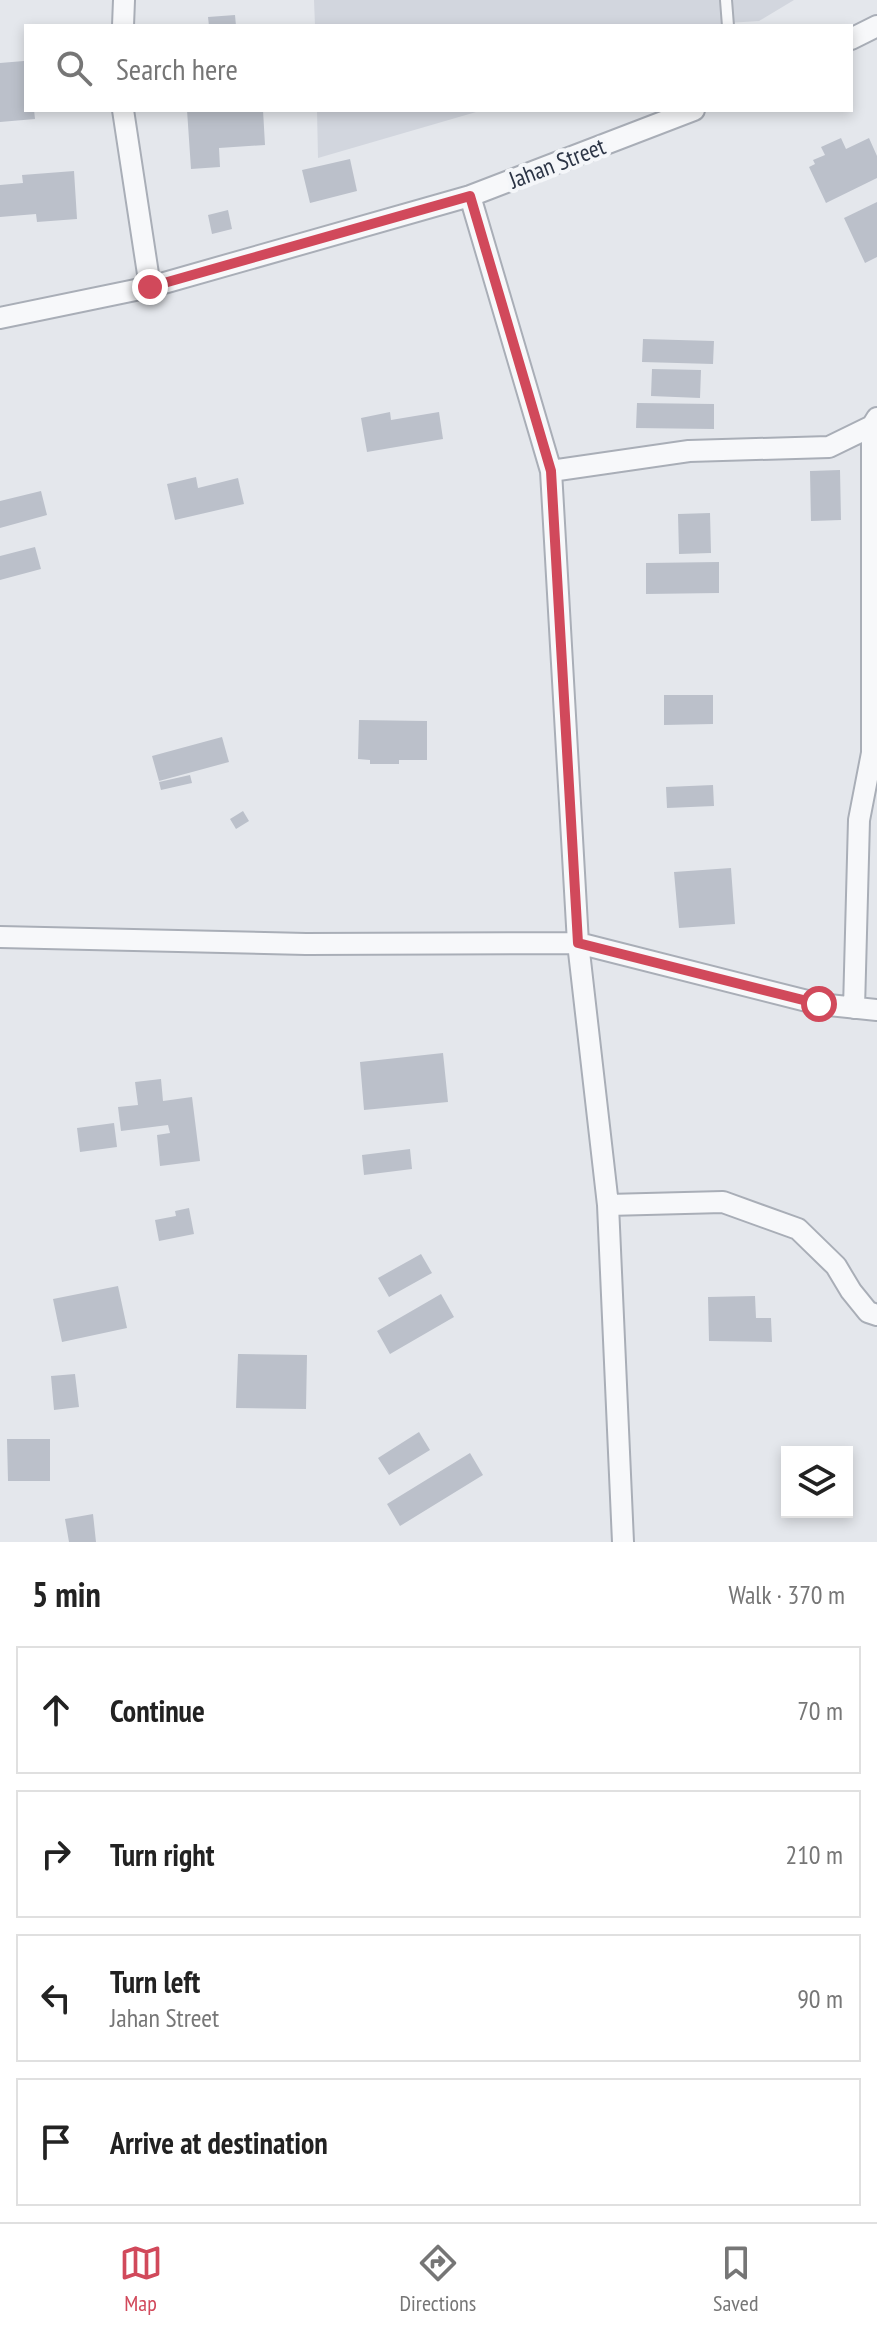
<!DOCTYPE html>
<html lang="en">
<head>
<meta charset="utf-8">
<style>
	body { margin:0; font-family:"PT Sans Narrow",sans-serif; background:#f6f6f6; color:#222 }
	.controls { position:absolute; right:24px; bottom:24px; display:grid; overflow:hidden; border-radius:0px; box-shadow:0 4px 12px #0003 }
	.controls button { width:72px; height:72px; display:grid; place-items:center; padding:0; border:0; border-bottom:2px solid #e0e0e0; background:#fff; color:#222; font:40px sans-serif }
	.stop { position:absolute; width:24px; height:24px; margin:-18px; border:6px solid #d1495b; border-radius:50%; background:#fff }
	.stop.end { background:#d1495b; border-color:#fff; box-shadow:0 2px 8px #0008 }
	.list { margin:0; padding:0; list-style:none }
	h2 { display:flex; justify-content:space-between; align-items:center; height:104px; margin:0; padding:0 32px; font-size:34px }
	h2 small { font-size:26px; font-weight:400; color:#767676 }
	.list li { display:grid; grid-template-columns:52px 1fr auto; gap:24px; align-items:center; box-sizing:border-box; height:128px; margin:0 16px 16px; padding:0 16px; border:2px solid #e0e0e0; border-radius:0px }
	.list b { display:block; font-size:30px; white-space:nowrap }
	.list p { margin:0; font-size:26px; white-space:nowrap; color:#767676 }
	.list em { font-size:26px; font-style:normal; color:#767676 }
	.icon { flex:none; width:44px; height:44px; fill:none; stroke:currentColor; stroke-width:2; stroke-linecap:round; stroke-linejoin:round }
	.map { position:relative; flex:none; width:877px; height:1542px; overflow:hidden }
	.search { position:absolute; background:#fff; box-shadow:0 4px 12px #0003; left:24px; right:24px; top:24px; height:88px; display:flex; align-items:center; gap:20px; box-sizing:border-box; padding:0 28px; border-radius:0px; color:#767676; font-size:30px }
	.sheet { height:680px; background:#fff }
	nav { display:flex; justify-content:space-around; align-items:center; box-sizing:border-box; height:112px; border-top:2px solid #e0e0e0; background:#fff; font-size:22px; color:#767676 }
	nav a { display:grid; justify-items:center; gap:4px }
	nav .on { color:#d1495b }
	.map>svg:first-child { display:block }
	.built { fill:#d2d6de }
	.building { fill:#bbc0ca }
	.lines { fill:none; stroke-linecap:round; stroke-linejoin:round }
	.service-casing { stroke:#a9aeb7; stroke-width:14 }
	.minor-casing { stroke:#a9aeb7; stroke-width:24 }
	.service { stroke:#f7f8fa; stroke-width:10 }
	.minor { stroke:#f7f8fa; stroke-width:20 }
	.route { stroke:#d1495b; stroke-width:10 }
	.labels { text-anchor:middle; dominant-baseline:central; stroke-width:8; stroke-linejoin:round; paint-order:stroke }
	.street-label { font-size:24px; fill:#2b3445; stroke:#f4f6f9 }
</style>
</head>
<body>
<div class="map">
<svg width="877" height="1542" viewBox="0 0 877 1542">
	<rect width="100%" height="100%" fill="#e4e7ec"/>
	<path class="built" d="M314 0H794L759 21 728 23 725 26H315Z
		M317 110H483L318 158Z"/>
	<path class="building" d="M235 15 236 26H209L208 17Z
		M24 61 26 110H34L35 119 0 122V63Z
		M187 110H263L265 145 219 148 220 167 191 169Z
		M841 138 846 149 869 138 877 156V178L826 203 809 167 815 164 813 160 825 155 821 147Z
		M350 159 357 191 310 203 302 170Z
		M74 171 77 219 37 222 36 214 0 217V185L23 183 22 175Z
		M877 202V257L865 263 844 218Z
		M228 210 232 229 212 234 208 215Z
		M643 339 714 341 713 364 642 362Z
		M652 369 701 370 700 398 651 396Z
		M637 403 714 404V429L636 428Z
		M390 412 391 420 439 412 443 439 367 452 361 418Z
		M840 470 841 520 811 521 810 471Z
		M196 477 198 488 238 478 244 504 175 520 167 484Z
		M41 491 47 515 0 528V501Z
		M710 513 711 553 679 554 678 514Z
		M35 547 41 569 0 580V556Z
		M719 562V593L646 594V563Z
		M664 695H713V724L664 725Z
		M359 720 427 721V760H399V764H370V760L358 759Z
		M222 737 229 762 159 781 152 756Z
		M190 775 192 783 161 790 159 782Z
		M713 785 714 806 667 808 666 787Z
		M243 811 249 821 236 829 230 819Z
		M731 868 735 924 679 928 674 872Z
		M443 1053 448 1102 364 1110 360 1062Z
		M161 1079 163 1101 192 1097 200 1161 160 1166 157 1135 170 1133 168 1125 121 1131 118 1107 138 1105 135 1082Z
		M114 1123 117 1147 80 1152 77 1128Z
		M410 1149 412 1169 364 1175 362 1155Z
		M189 1208 194 1234 159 1241 155 1220 176 1216 175 1211Z
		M421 1254 432 1273 389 1297 378 1278Z
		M118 1286 127 1328 62 1342 53 1299Z
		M441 1294 454 1317 390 1354 377 1331Z
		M755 1296 756 1318H771L772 1342 709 1341 708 1297Z
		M238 1354 307 1355 306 1409 236 1408Z
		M75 1374 79 1407 54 1410 51 1376Z
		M419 1432 430 1450 389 1475 378 1458Z
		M7 1439H50V1481H8Z
		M470 1453 483 1475 400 1526 387 1504Z
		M93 1514 96 1542H69L65 1519Z"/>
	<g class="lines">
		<g class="service-casing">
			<path id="service" d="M726 0 728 26"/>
		</g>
		<g class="minor-casing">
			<path id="minor" d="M123 26 124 0
				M851 39 877 26
				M123 110 150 287
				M470 196 551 471 578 943 608 1205 623 1542
				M0 318 150 287 470 196 694 110
				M551 471 689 451 829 447 872 426 877 418
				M0 937 306 944 578 943 819 1004 877 1010
				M854 1008 859 820 872 753V426
				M608 1205 723 1202 798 1229 836 1266 851 1291 868 1312 877 1315"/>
		</g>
		<use href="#service" class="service"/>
		<use href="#minor" class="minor"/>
	</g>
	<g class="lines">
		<path class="route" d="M150 287 470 196 551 471 578 943 819 1004"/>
	</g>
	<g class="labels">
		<g class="street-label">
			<text transform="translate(557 163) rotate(-21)">Jahan Street</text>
		</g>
	</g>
</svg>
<div class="controls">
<button><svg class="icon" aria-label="layers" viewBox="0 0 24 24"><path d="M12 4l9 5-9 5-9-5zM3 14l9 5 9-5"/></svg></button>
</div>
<div class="stop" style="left:819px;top:1004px"></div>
<div class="stop end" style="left:150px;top:287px"></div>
<div class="search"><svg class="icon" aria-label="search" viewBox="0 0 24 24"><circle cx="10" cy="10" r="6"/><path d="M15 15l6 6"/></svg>Search here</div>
</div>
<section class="sheet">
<h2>5 min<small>Walk · 370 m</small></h2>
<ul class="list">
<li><svg class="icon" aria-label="ahead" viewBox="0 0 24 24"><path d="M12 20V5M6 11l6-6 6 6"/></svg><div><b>Continue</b></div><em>70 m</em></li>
<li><svg class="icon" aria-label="right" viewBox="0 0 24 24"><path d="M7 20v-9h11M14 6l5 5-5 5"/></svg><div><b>Turn right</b></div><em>210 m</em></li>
<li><svg class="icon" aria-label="left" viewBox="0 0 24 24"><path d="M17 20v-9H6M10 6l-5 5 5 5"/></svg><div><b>Turn left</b><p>Jahan Street</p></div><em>90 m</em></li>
<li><svg class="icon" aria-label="arrive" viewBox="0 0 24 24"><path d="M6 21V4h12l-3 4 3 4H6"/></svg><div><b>Arrive at destination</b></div></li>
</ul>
</section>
<nav>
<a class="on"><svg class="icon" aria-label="map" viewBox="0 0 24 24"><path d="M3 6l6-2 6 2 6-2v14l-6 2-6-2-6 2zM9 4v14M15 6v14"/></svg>Map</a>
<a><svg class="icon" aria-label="directions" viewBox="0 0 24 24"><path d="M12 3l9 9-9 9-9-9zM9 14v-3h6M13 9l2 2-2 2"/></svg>Directions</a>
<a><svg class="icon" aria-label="saved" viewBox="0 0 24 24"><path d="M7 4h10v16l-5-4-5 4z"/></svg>Saved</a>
</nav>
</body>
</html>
